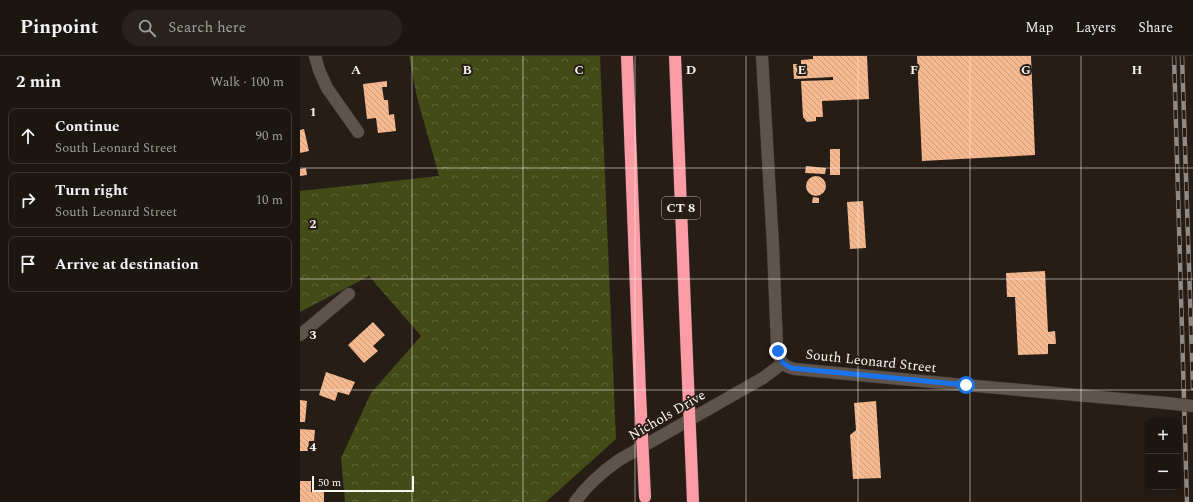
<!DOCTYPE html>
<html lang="en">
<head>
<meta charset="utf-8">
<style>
	body { margin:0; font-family:Spectral,serif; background:#29231e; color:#f1f3f6 }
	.controls { position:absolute; right:12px; bottom:12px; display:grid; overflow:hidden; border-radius:8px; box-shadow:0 2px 10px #0003 }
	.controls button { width:36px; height:36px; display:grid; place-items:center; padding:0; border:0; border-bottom:1px solid #3a3530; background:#1c1610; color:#f1f3f6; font:20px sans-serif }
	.scale { position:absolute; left:12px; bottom:10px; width:102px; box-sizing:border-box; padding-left:4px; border:2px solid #faf4ef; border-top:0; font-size:11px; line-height:14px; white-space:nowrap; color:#faf4ef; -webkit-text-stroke:3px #261d16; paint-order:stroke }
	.stop { position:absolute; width:12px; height:12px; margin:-9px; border:3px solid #1a73e8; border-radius:50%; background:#fff }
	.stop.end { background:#1a73e8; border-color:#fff; box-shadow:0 1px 4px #0008 }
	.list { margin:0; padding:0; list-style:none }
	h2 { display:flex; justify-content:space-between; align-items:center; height:52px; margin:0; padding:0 16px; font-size:17px }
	h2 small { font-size:13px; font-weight:400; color:#a09f9f }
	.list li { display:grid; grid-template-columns:26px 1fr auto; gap:12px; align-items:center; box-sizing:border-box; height:56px; margin:0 8px 8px; padding:0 8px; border:1px solid #3a3530; border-radius:8px }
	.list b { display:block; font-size:15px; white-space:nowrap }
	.list p { margin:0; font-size:13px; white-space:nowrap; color:#a09f9f }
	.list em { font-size:13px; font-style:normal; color:#a09f9f }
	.icon { flex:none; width:22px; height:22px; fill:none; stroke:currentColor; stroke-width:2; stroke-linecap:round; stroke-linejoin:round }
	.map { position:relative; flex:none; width:893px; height:446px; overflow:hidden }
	header { display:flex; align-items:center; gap:24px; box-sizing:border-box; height:56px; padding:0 20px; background:#1c1610; border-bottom:1px solid #3a3530 }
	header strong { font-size:19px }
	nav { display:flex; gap:22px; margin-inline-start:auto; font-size:14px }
	.search { width:280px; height:36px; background:#29231e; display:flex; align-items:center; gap:10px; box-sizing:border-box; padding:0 14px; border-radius:22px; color:#a09f9f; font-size:15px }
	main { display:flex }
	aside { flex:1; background:#1c1610 }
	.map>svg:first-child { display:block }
	.forest { fill:url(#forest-crowns) }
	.building { fill:url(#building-back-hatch) }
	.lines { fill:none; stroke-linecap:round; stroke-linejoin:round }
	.street-casing { stroke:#3e3632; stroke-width:13 }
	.highway-casing { stroke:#3e3632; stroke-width:13 }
	.street { stroke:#5f544c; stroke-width:12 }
	.highway { stroke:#fb9ca5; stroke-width:12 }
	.rail-casing { stroke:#918983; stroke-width:4.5 }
	.rail { stroke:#261d16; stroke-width:3; stroke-dasharray:9; stroke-linecap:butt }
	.street-bridge-casing { stroke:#3e3632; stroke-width:13; stroke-linecap:butt }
	.highway-bridge-casing { stroke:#3e3632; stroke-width:13; stroke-linecap:butt }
	.street-bridge { stroke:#5f544c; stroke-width:12 }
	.highway-bridge { stroke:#fb9ca5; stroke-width:12 }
	.route { stroke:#1a73e8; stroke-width:5 }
	.grid { fill:none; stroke:#faf4ef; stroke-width:1; stroke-opacity:0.55 }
	.labels { text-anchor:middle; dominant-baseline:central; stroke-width:4; stroke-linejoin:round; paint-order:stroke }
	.shield { fill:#261d16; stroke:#bab4ae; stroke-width:1 }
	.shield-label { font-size:13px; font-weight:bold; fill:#faf4ef }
	.street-label { font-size:14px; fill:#faf4ef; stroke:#261d16 }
	.grid-label { font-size:13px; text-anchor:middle; font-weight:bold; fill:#faf4ef; stroke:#261d16; stroke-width:4; stroke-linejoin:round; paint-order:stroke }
</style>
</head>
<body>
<header>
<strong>Pinpoint</strong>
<div class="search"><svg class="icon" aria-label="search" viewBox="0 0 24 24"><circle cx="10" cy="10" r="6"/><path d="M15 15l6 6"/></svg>Search here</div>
<nav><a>Map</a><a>Layers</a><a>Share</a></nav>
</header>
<main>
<aside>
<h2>2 min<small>Walk · 100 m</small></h2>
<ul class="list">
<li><svg class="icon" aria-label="ahead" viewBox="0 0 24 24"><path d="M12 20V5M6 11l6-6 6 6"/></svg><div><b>Continue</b><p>South Leonard Street</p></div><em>90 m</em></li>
<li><svg class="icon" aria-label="right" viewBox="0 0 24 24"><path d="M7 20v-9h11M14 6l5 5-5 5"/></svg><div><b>Turn right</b><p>South Leonard Street</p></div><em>10 m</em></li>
<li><svg class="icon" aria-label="arrive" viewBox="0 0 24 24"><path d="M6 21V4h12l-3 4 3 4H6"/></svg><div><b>Arrive at destination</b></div></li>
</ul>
</aside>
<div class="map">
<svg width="893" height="446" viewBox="0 0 893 446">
	<defs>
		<pattern id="forest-crowns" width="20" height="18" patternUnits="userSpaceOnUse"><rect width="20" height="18" fill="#434b17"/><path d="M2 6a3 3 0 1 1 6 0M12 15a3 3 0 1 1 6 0" fill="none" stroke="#5f6639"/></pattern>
		<pattern id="building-back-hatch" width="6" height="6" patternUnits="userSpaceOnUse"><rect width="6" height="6" fill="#f6b88f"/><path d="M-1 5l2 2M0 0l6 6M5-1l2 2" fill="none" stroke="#cb9c7d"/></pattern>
	</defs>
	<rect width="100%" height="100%" fill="#261d16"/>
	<path class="forest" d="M109 0H300L316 383 246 446H45L41 402 71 337 121 280 69 220 0 256V135L139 120 117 41Z"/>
	<path class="building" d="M513 0H567L569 43 522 45 523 61H516V65L507 66 503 61 501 25 533 24V21L494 23 493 8H501V4L513 3Z
		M617 0H731L735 99 622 105Z
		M87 25V31H82L84 44H88L89 59 94 58 96 75 78 77 76 62 67 63 63 28Z
		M4 73 9 95 0 97V74Z
		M530 93H540V119H530Z
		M506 110 526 112 525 118 505 117Z
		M6 112 7 119 0 120V113Z
		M506 130a10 10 0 1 1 20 0a10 10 0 1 1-20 0Z
		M513 141 519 142V147H512Z
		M563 145 566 192 550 193 547 146Z
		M745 215 748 276 755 275 756 288H748V298L718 299 715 241H707L706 217Z
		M73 266 85 279 73 290 78 295 64 307 48 289Z
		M26 316 55 326 49 339 38 336 35 345 19 339Z
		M0 344 7 345 5 366H0Z
		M576 345 581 422 553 423 550 379 556 374 554 347Z
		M0 373 15 374 14 385H9L8 395H0Z
		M0 425H11V436H24V446H0Z"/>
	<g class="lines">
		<g class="street-casing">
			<path id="street" d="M15 0 19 14 27 32 58 76
				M462 0 473 190 477 291C479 303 482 311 495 313L653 328 866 347
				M0 279 49 238
				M275 446C287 429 302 416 319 404L463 322 483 307"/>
		</g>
		<g class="highway-casing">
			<path id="highway" d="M327 0 340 337
				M375 0 387 303
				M392 421 393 446"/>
		</g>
		<use href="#street" class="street"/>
		<use href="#highway" class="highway"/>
		<g class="rail-casing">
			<path id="rail" d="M874 0 887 446
				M882 0 893 332"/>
		</g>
		<use href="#rail" class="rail"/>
		<g class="street-bridge-casing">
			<path id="street-bridge" d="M866 347 893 350"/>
		</g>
		<g class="highway-bridge-casing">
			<path id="highway-bridge" d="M387 303 392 421
				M340 337 345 441"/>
		</g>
		<use href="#street-bridge" class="street-bridge"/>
		<use href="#highway-bridge" class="highway-bridge"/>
	</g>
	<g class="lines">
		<path class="route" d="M478 295 482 306 491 312 666 329"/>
	</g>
	<path class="grid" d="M112 0V446M223 0V446M335 0V446M446 0V446M558 0V446M670 0V446M781 0V446M0 112H893M0 223H893M0 334H893"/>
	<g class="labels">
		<rect class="shield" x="362" y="141" width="38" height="22" rx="3"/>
		<g class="shield-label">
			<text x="381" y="152">CT 8</text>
		</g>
		<g class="street-label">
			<text transform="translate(571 305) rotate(6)">South Leonard Street</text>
			<text transform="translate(367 359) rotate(-30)">Nichols Drive</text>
		</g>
	</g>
	<g class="grid-label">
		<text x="56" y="18">A</text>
		<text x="167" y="18">B</text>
		<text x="279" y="18">C</text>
		<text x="391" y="18">D</text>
		<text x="502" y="18">E</text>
		<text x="614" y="18">F</text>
		<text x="726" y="18">G</text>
		<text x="837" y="18">H</text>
		<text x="13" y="60">1</text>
		<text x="13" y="172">2</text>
		<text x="13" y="283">3</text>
		<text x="13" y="395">4</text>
	</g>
</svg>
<div class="controls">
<button>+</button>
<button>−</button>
</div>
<div class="scale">50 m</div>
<div class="stop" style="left:666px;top:329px"></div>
<div class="stop end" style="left:478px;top:295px"></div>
</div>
</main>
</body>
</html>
